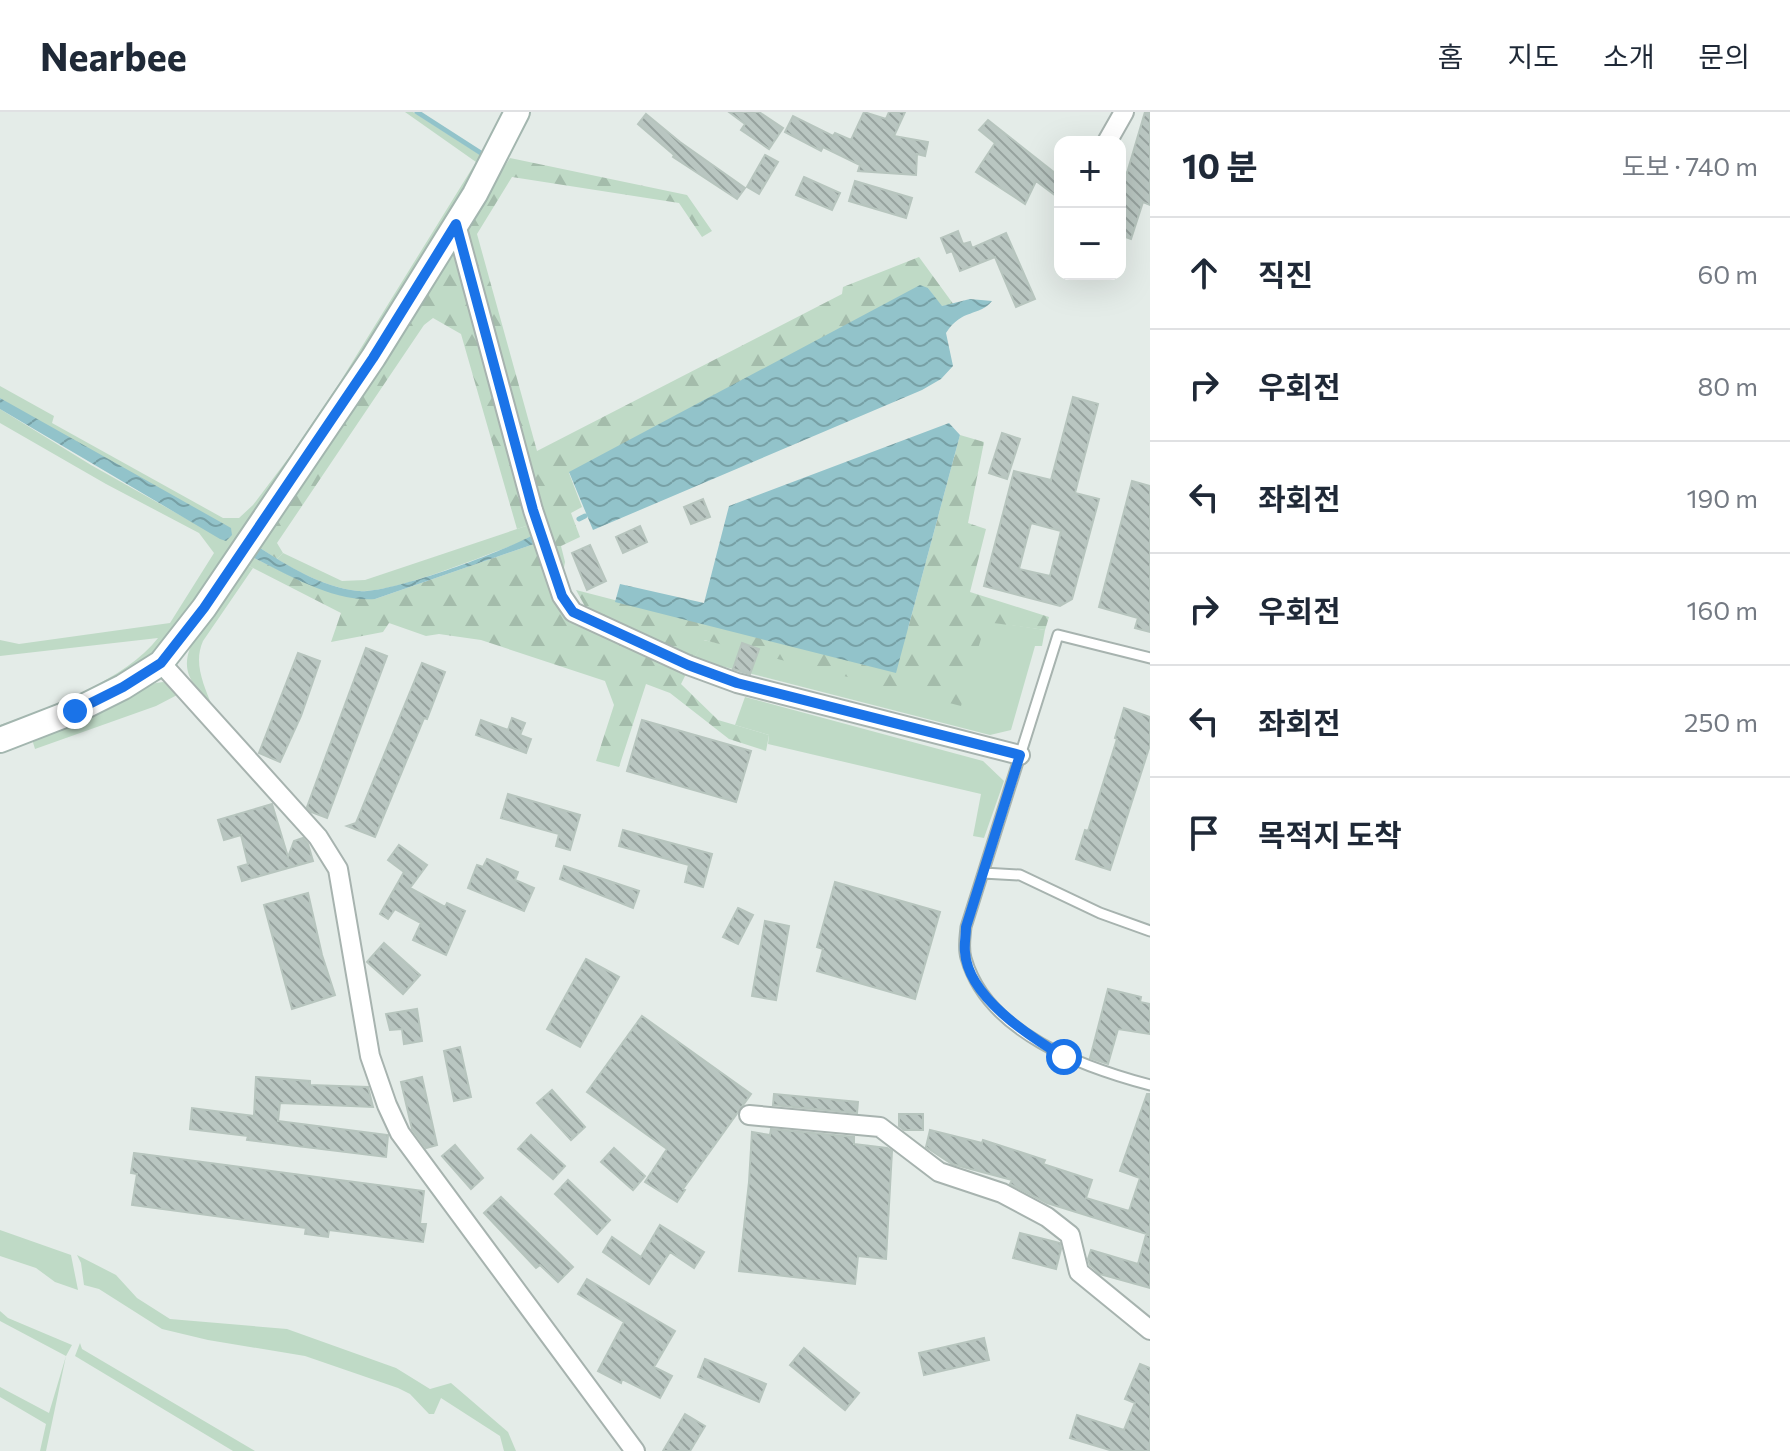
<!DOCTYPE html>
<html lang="ko">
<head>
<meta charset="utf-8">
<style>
	body { margin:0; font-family:Commissioner,"Noto Sans KR",sans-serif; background:#f2f2f3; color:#1f2937 }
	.controls { position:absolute; right:24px; top:24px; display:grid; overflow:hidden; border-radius:16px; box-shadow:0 8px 32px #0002 }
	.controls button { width:72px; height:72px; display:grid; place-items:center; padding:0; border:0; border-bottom:2px solid #e0e1e3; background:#fff; color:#1f2937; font:40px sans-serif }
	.stop { position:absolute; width:24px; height:24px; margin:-18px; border:6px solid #1a73e8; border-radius:50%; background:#fff }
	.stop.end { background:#1a73e8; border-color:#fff; box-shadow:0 2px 8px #0008 }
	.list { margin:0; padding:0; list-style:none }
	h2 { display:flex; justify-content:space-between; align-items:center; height:104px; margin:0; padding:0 32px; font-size:34px }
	h2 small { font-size:26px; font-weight:400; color:#747a83 }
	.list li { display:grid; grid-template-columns:52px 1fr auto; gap:24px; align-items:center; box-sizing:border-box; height:112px; padding:0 32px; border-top:2px solid #e0e1e3 }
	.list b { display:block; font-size:30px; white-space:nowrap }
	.list em { font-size:26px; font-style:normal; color:#747a83 }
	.icon { flex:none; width:44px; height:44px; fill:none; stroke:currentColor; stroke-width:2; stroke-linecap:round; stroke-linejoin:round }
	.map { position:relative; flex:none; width:1150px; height:1339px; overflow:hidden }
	header { display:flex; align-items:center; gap:48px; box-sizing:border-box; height:112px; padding:0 40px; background:#fff; border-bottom:2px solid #e0e1e3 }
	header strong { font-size:38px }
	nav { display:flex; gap:44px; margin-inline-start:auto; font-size:28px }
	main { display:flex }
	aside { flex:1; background:#fff }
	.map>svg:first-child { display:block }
	.green { fill:#bfdac6 }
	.forest { fill:url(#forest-firs) }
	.water { fill:url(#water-waves) }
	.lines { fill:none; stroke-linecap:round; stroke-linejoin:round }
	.stream { stroke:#92c3ca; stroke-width:5 }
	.building { fill:url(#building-back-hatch); stroke:#b7c5be; stroke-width:2; fill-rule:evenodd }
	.service-casing { stroke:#a7b3af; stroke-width:13 }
	.minor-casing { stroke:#a7b3af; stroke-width:22 }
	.secondary-casing { stroke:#a3b6af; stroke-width:28 }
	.service { stroke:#fff; stroke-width:9 }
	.minor { stroke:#fff; stroke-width:18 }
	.secondary { stroke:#fff; stroke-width:24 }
	.route { stroke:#1a73e8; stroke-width:10 }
</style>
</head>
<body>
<header>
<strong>Nearbee</strong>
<nav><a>홈</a><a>지도</a><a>소개</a><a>문의</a></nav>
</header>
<main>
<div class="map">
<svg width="1150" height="1339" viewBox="0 0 1150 1339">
	<defs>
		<pattern id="forest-firs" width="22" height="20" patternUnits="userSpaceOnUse" patternTransform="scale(2)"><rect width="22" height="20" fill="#bfdac6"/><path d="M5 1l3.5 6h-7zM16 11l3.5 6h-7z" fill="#a4bcab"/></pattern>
		<pattern id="water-waves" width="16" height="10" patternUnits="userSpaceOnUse" patternTransform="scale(2)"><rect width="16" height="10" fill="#92c3ca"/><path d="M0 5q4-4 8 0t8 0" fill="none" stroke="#77a0a5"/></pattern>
		<pattern id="building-back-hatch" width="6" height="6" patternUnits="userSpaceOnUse" patternTransform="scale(2)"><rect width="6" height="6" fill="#b9c6c1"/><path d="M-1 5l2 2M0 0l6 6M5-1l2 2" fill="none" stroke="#96a29e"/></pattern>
	</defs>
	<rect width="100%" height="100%" fill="#e4ece8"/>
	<path class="green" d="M405 0H413L485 46 385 213 171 525 145 553 0 621V613C49 596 127 567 158 526L0 544V528L19 532 170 511 214 441 199 421 106 372 0 311V297L91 353 226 429 0 286V274L54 304 52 311 223 406H239L253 393 290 344 340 270 476 50Z
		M532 412 535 422 519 431C482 444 393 482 358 479 330 476 301 462 277 447L283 441 342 469 365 468Z
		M245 452 253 456 203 529C193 551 204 573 212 594 196 575 180 563 190 536Z
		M986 509 1045 518 1042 534H1035L1011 618 990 623 694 547 703 528 727 533Z
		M163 570 171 573 179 582 156 594 35 637 31 624 156 571Z
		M745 585 983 649 1004 669 984 726 973 724 981 682 768 632 769 623 735 613Z
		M0 1118 71 1143 78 1178 55 1170 36 1156 0 1144Z
		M77 1143 116 1163 137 1186 170 1207 287 1217 396 1256 430 1277 451 1271 508 1320 516 1339H504L500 1324 441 1286 434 1302H429L410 1282 398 1276 305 1244 208 1228 162 1217 99 1177 84 1173 81 1151Z
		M0 1199 8 1206 72 1233 66 1244 46 1339H40L46 1312 0 1285V1275L49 1301 66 1244 0 1209Z
		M80 1231 82 1237 255 1339H233L75 1244Z"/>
	<path class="forest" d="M510 46 687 83 712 119 702 125 679 91 512 65 477 122 537 339 842 182 843 175 919 145 954 193 941 194 928 176 569 361 582 395 571 401 580 425 561 434 565 450 561 472 464 124 467 113Z
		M458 138 532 412 517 417 461 222 433 206 424 213 277 431 283 441 277 447 257 434 451 139Z
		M960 323 984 330 968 411 986 417 970 480 1049 505 1045 518 986 510 961 594 704 528 694 547 587 498 576 478 896 561Z
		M537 431C545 456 550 484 567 505L686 562 681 572 718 608 769 623 766 639 729 627 670 581 646 572 619 655 596 649 614 593 605 569 481 528 439 522 426 524 389 511 383 520 331 530 341 501 245 452 250 444 291 464 375 487Z"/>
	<path class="water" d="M920 173 928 176 942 194 970 187 992 189C979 205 962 196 946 221L953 254 941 267 922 278 593 418 569 360Z
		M0 286 224 412 231 416 232 423 226 429 220 427 0 297Z
		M949 311 960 323 896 561 615 490 620 472 704 491 729 394Z
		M535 422 537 431 375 487C332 490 288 462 250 444L257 434C288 454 321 475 358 479 390 482 505 439 535 422Z"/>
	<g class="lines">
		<path class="stream" d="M417 0 484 43
			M579 407 585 404"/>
	</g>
	<path class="building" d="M729 0H759L783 16 769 37 741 18 745 12Z
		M864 0 886 7 889 0H905L894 24 928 30 925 44 917 42 916 63 858 59 860 53 823 35 821 39 785 20 793 4 833 24 835 21 851 28Z
		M1145 0H1150V93L1143 90 1131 127 1120 123V59L1127 61Z
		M646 2 680 30 745 76 737 87 673 45 674 43 638 12Z
		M988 8 1060 65V87L1036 69 1025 92 976 60 995 31 979 18Z
		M765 43 778 50 759 82 747 75Z
		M804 65 840 81 832 98 796 83Z
		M855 69 912 86 906 106 849 89Z
		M958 119 963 132 970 130 972 136 1006 121 1035 187 1016 195 995 145 960 159 952 139 947 141 941 126Z
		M1073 285 1098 292 1075 381 1099 387 1072 487 1060 494 984 474 1014 359 1051 368ZM1031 411 1061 419 1050 464 1019 457Z
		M1002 321 1020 327 1007 367 989 361Z
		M1132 369 1150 374V520L1135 516 1138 506 1099 495Z
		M703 387 710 405 691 412 684 395Z
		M640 414 647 430 623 441 616 425Z
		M590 433 606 469 587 478 572 441Z
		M742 531 759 537 750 562 733 557Z
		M366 536 387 544 327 706 311 700 307 695Z
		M298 541 320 549 301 604 280 650 259 641Z
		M422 551 445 560 427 607 424 606 375 725 347 714 356 711Z
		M1124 596 1150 605V633L1110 758 1076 747 1085 718 1088 719 1117 627 1115 626Z
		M512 606 525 611 520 623 531 627 526 641 476 623 481 608 508 618Z
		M642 608 751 639 736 690 627 659Z
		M508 682 580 703 570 738 556 734 559 722 501 706Z
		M272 692 288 745 294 729 303 726 308 732 313 749 242 769 238 755 248 752 241 723 224 728 218 708Z
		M623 718 712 742 703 775 685 770 689 753 619 734Z
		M399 733 427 753 410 776 445 795 447 791 465 799 446 843 413 828 421 811 395 797 388 807 380 802 404 760 388 748Z
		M487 747 518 760 515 768 534 776 524 799 468 776 477 753 483 755Z
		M564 754 639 779 633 796 560 767Z
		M835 770 940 800 915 887 817 859 823 837 817 835Z
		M308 781 322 843 335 883 292 897 264 793Z
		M738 796 753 803 738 832 723 825Z
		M765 809 789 814 776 888 752 884Z
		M384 831 420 863 403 882 367 850Z
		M586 847 619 865 580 935 547 917Z
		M1108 877 1141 885 1140 890 1150 892V922L1118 917 1108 952 1090 946Z
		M417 897 422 929 404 932 402 917 390 918 386 902Z
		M642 904 751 982 683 1077 685 1078 677 1090 645 1070 667 1037 587 980Z
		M460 935 471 985 454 989 444 939Z
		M256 965 310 969V973L368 975 373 995 280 991 278 1009 388 1023 386 1045 247 1028 248 1024 190 1017 192 996 254 1004Z
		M422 965 437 1033 426 1036 412 1017 401 970Z
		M552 978 585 1015 571 1028 537 991Z
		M774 982 858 990 857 1001 773 993Z
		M1147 982H1150V1176L1100 1162 1090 1153 1088 1147 1091 1138 1138 1152 1146 1123H1150L1047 1091 1010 1072 1012 1068 952 1052 926 1035 930 1018 982 1031 983 1028 1045 1048 1043 1052 1092 1068 1086 1086 1129 1099 1140 1066 1120 1059Z
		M899 1002H923V1018H904L899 1014Z
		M771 1017 854 1025V1032L887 1036 892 1039 886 1147 858 1144 855 1172 739 1159 749 1070 752 1020 770 1023Z
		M531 1023 565 1054 553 1067 518 1037Z
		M455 1033 483 1066 471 1077 442 1044Z
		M614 1036 645 1064 633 1078 601 1050Z
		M134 1041 424 1079 420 1112H426L423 1130 329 1118 328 1125 305 1122 306 1116 132 1093 137 1062 131 1061Z
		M568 1068 610 1108 597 1122 555 1082Z
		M501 1085 573 1155 558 1170 540 1153 536 1156 484 1101Z
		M660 1113 704 1140 694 1156 670 1140 649 1172 603 1140 612 1125 641 1145Z
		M1020 1121 1060 1131 1061 1137 1056 1157 1013 1146Z
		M587 1167 675 1219 654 1255 672 1264 660 1286 622 1267 621 1271 598 1259 624 1210 578 1182Z
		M984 1226 989 1248 924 1263 919 1241Z
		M804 1236 859 1281 845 1298 790 1253Z
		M705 1247 766 1272 759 1290 698 1265Z
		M1140 1252 1150 1256V1339H1113L1070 1326 1077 1303 1124 1318 1135 1291 1125 1287Z
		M685 1302 705 1314 690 1339H663Z"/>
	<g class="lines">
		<g class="service-casing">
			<path id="service" d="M1150 546 1058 523 966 815C965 825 963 836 966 846 987 921 1082 955 1150 973
				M983 761 1020 763 1100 801 1150 819"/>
		</g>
		<g class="minor-casing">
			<path id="minor" d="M1107 30 1124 0
				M456 112 533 398 562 484 573 500 688 553 737 571 1020 643
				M161 551 318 725 338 757 370 944 387 993 400 1021 635 1339
				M749 1003 880 1015 939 1060 1002 1081 1047 1105 1070 1123 1079 1160 1150 1218"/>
		</g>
		<g class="secondary-casing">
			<path id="secondary" d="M0 628 75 599 123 575 161 551 204 496 373 246 475 82 517 0"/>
		</g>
		<use href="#service" class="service"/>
		<use href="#minor" class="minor"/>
		<use href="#secondary" class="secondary"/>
	</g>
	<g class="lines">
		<path class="route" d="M75 599 123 575 161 551 204 496 373 246 456 112 533 398 562 484 573 500 688 553 737 571 1020 643 966 815C966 823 964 832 965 840 968 885 1029 924 1064 945"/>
	</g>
</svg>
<div class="controls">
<button>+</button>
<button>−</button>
</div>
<div class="stop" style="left:1064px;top:945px"></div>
<div class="stop end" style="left:75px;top:599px"></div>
</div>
<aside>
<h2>10 분<small>도보 · 740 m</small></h2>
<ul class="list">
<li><svg class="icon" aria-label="ahead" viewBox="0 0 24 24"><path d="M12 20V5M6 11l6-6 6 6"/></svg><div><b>직진</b></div><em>60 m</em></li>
<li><svg class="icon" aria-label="right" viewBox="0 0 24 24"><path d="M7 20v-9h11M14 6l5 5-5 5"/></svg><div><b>우회전</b></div><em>80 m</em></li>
<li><svg class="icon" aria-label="left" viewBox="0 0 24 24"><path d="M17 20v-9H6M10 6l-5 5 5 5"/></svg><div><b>좌회전</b></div><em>190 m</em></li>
<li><svg class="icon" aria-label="right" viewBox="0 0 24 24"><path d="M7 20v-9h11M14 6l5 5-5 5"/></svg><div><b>우회전</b></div><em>160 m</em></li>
<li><svg class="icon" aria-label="left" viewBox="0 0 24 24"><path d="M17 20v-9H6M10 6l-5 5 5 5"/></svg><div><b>좌회전</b></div><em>250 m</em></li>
<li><svg class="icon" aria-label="arrive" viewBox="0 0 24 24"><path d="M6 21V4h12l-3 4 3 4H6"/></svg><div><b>목적지 도착</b></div></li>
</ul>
</aside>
</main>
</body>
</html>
